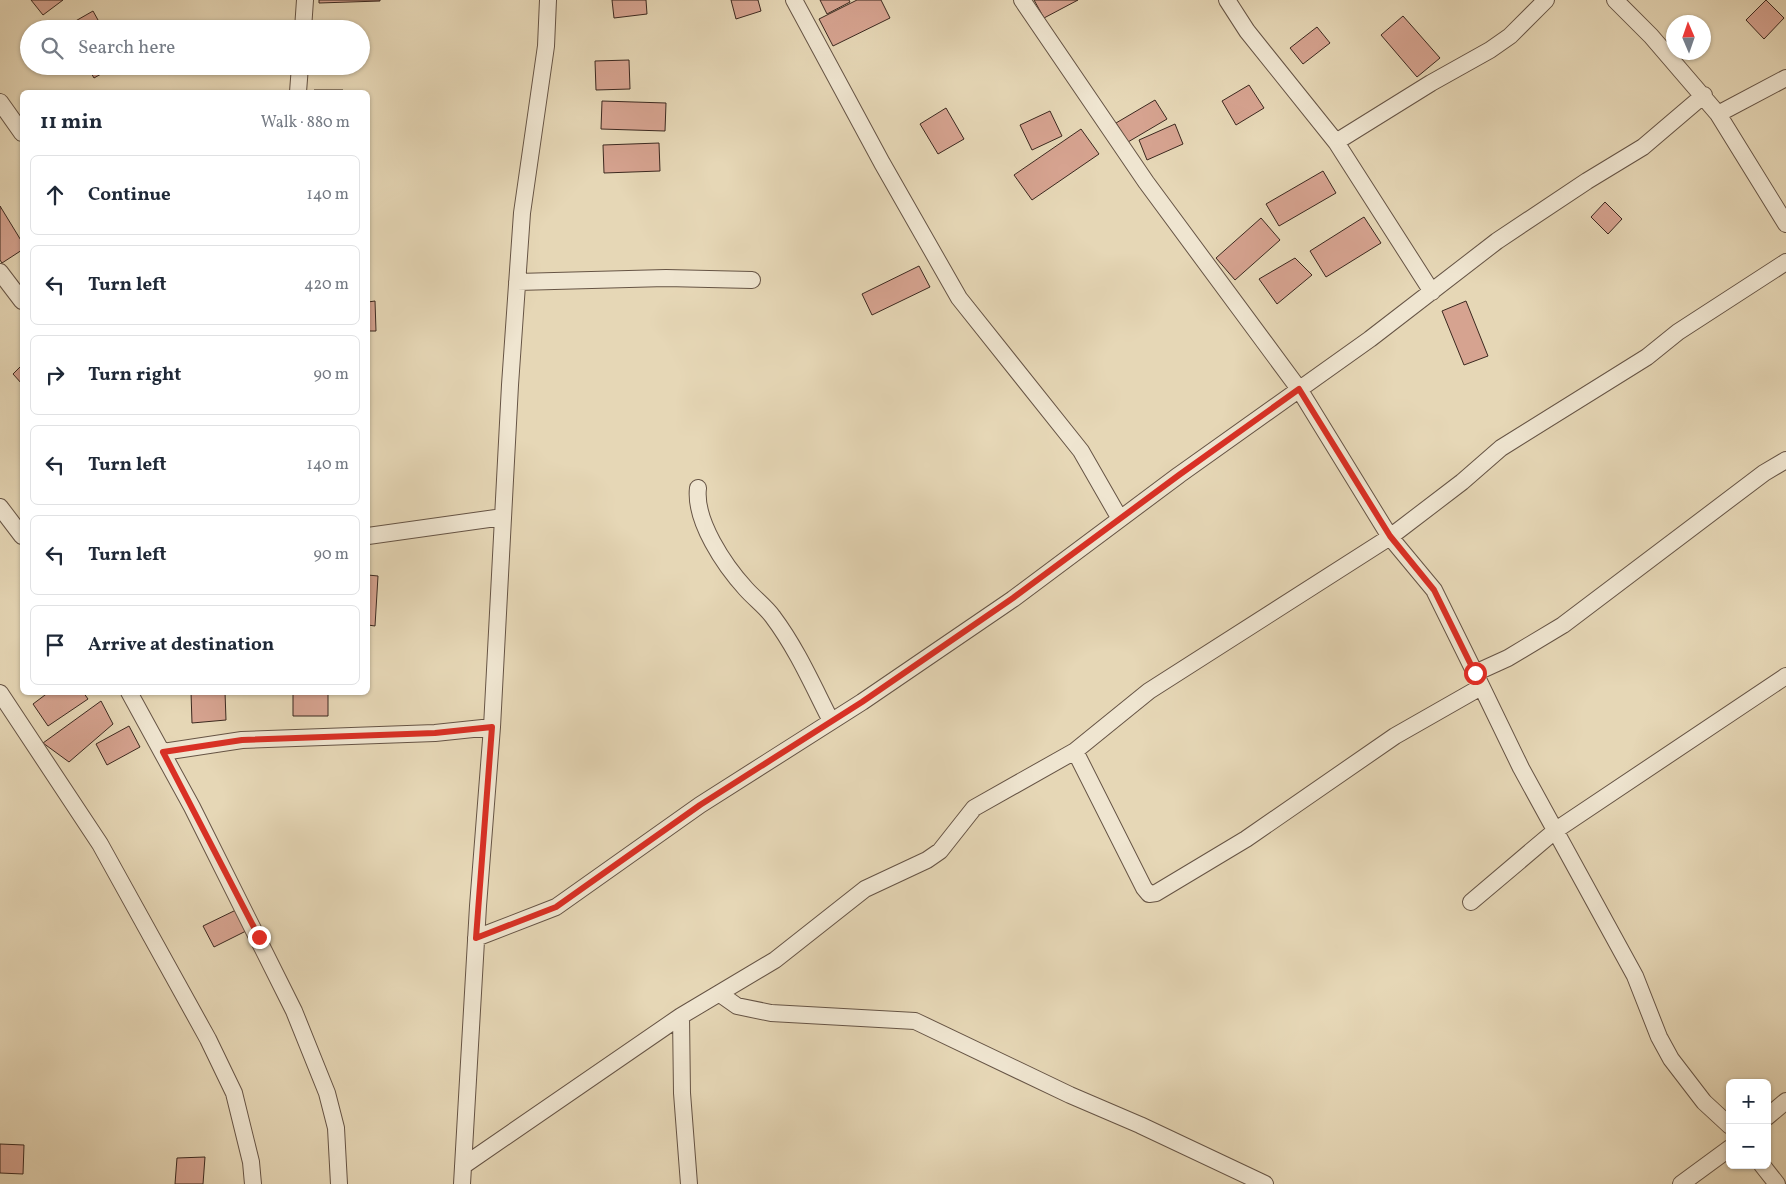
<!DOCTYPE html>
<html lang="en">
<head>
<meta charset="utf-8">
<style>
	body { margin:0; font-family:Vollkorn,serif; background:#f2f2f3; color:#1f2937 }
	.controls { position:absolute; right:15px; bottom:15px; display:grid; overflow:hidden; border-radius:8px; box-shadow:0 1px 4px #0004 }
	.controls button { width:45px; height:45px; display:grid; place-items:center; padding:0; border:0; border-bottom:1px solid #e0e1e3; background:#fff; color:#1f2937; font:25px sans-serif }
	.compass { position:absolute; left:1666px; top:15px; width:45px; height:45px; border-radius:50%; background:#fff; box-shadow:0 1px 4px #0004; rotate:358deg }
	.stop { position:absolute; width:15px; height:15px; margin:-11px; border:4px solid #d93025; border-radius:50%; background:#fff }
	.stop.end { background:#d93025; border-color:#fff; box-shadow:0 1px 5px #0008 }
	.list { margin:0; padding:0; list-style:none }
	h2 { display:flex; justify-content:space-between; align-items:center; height:65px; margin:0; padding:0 20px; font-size:21px }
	h2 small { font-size:16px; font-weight:400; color:#747a83 }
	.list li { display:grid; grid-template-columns:32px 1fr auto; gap:15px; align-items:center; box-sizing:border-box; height:80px; margin:0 10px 10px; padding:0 10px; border:1px solid #e0e1e3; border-radius:8px }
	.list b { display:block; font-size:19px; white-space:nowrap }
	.list em { font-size:16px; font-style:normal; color:#747a83 }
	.icon { flex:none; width:28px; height:28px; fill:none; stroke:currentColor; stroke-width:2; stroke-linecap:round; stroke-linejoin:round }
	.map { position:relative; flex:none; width:1786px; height:1184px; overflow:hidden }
	.search { position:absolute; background:#fff; box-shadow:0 1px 4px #0004; left:20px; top:20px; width:350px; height:55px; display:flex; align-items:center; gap:12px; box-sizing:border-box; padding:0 18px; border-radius:28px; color:#747a83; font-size:19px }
	.panel { position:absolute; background:#fff; box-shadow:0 1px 4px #0004; left:20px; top:90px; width:350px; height:605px; border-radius:8px }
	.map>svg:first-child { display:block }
	.building { fill:#d6a390; stroke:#3b281f }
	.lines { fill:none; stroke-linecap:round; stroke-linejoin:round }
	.minor-casing { stroke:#665445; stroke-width:18 }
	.minor { stroke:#efe5d0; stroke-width:16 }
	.route { stroke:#d93025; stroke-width:6 }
</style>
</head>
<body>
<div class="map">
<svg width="1786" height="1184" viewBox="0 0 1786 1184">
	<rect width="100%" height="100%" fill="#e6d7b6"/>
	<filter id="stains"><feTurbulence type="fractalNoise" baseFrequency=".004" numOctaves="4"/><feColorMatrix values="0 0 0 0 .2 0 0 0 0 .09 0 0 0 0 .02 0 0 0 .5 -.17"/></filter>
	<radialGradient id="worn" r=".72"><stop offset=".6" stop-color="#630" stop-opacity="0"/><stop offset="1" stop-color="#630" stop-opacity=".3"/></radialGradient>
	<path class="building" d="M31 0H63L43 15Z
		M319 0H380V1L319 3Z
		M612 0H646L647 14 614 18Z
		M731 0H758L761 11 736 19Z
		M820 0H849L850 2 827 14Z
		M857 0H881L890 18 833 46 819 19Z
		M1034 0H1078L1044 18Z
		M1766 0 1784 18 1764 39 1746 20Z
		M93 11 103 29H66L65 27Z
		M1403 16 1440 58 1417 77 1381 35Z
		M1317 27 1330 43 1303 64 1290 48Z
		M629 60 630 89 596 90 595 61Z
		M87 66H115L94 78Z
		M1249 85 1264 108 1236 125 1222 101Z
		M314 90H343V92H314Z
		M1155 100 1167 119 1128 142 1116 123Z
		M602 101 666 103 665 131 601 129Z
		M946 108 964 139 938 154 920 124Z
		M1050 111 1062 136 1032 150 1020 125Z
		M1175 124 1183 144 1147 160 1139 140Z
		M1081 129 1099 154 1032 200 1014 175Z
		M659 143 660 171 604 173 603 145Z
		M1323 171 1336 193 1279 226 1266 204Z
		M1605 202 1622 219 1608 234 1591 217Z
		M0 206 22 242V250L2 263 0 260Z
		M1364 217 1381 243 1326 277 1310 251Z
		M1261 218 1280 240 1235 280 1216 258Z
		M1295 258 1312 275 1277 304 1259 279Z
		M919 266 930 287 872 315 862 294Z
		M375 301 376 331H368V302Z
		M1466 301 1488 356 1464 365 1442 311Z
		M22 365V384L13 374Z
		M368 575 378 576 375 626 368 625Z
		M49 692H83L88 699 48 726 33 704Z
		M191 692H225L226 720 192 723Z
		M293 692H328V716H293Z
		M101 701 113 724 69 762 43 743Z
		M129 726 140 747 107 765 96 744Z
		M238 909 248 930 214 947 203 926Z
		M0 1144 24 1145 23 1174 0 1173Z
		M205 1157 203 1184H175L177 1158Z"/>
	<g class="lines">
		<g class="minor-casing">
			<path id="minor" d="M794 0 882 163 959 298 1081 451 1120 519
				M1022 0 1146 182 1299 389 1390 537 1434 590 1475 673
				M1227 0 1247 31 1336 142 1432 292
				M1615 0 1651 36 1718 114 1786 224
				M303 29 305 0
				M298 92 300 66
				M0 102 22 133
				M1718 114 1786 78
				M1336 142 1431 83 1490 50 1510 36 1546 0
				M0 272 22 301
				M517 282 666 278 752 280
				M698 488C694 521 725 566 746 589 755 599 766 607 773 617 797 649 813 686 831 721
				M0 507 22 536
				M368 536 503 517
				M129 692 192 807 294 1011 327 1093 336 1128 339 1184
				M0 693 100 844 208 1039 234 1093 251 1162 253 1184
				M1075 751 1144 888 1149 894 1156 893 1246 839 1395 736 1481 687
				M163 752 242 740 435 733 492 727
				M1471 902 1556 830 1786 676
				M476 938 556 907 700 805 862 702 1013 599 1179 475 1370 339 1497 241 1587 181 1643 147 1704 95
				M720 994 737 1006 771 1013 915 1021 1070 1095 1140 1125 1265 1184
				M681 1016 682 1093 689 1184
				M1767 1117 1786 1101
				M1730 1126 1704 1102 1671 1059 1659 1037 1635 976 1521 768 1475 673 1508 658 1563 625 1764 473 1786 460
				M1762 1165 1777 1184
				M463 1166 681 1016 775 960 865 889 927 860 940 851 974 808 1075 751 1149 691 1390 537 1462 482 1501 448 1647 357 1678 332 1786 262
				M462 1184 478 906 492 727 510 385 522 213 546 46 548 0
				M1681 1184 1730 1148"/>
		</g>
		<use href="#minor" class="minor"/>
	</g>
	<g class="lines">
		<path class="route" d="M259 937 163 752 242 740 435 733 492 727 476 938 556 907 700 805 862 702 1013 598 1179 475 1299 389 1390 536 1434 590 1475 673"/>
	</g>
	<rect width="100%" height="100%" filter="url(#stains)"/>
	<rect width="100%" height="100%" fill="url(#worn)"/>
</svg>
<div class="controls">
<button>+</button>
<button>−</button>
</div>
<svg class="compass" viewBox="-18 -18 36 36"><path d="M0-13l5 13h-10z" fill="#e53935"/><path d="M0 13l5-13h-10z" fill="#747a83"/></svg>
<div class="stop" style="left:1475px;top:673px"></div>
<div class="stop end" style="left:259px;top:937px"></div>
<div class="search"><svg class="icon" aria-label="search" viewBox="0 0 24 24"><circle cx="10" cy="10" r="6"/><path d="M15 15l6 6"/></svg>Search here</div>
<section class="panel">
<h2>11 min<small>Walk · 880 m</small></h2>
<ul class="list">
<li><svg class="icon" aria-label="ahead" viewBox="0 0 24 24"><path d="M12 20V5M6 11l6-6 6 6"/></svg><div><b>Continue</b></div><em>140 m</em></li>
<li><svg class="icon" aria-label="left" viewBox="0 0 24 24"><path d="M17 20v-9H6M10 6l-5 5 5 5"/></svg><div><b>Turn left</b></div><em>420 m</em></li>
<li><svg class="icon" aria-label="right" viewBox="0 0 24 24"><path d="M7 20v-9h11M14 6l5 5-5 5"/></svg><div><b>Turn right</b></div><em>90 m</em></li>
<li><svg class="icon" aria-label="left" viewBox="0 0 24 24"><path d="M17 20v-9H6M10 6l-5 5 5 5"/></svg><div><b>Turn left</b></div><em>140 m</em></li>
<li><svg class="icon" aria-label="left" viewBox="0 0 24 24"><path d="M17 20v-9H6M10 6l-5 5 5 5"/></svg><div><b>Turn left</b></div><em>90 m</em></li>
<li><svg class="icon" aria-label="arrive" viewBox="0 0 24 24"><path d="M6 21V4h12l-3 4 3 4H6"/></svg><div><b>Arrive at destination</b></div></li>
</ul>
</section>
</div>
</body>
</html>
